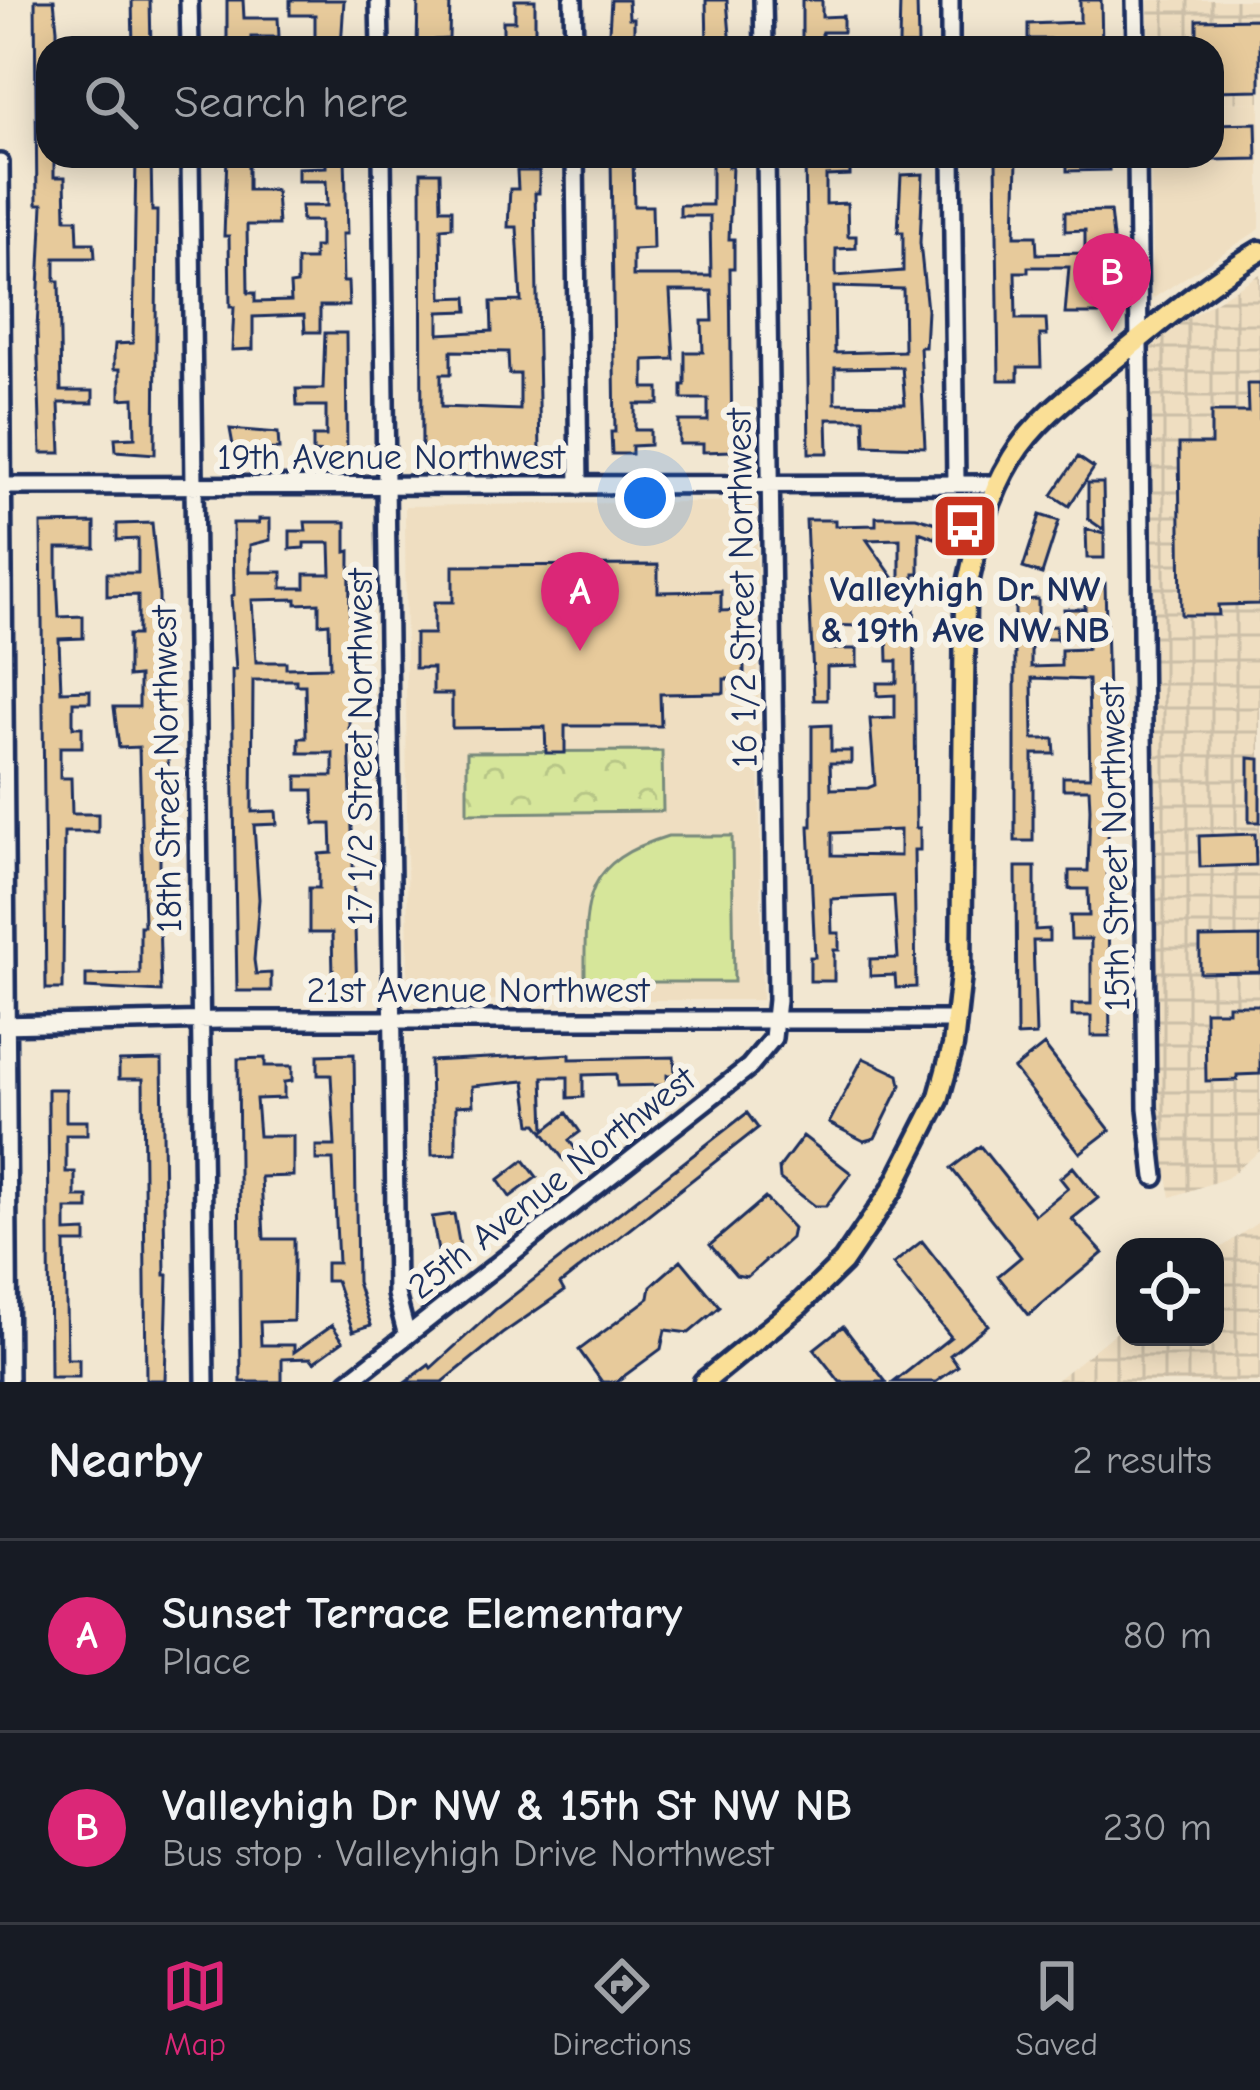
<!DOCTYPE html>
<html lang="en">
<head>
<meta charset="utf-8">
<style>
	body { margin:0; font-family:"Comic Neue",sans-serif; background:#242831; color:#f1f3f6 }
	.controls { position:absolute; right:36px; bottom:36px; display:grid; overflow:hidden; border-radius:24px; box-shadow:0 6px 30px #0003 }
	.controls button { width:108px; height:108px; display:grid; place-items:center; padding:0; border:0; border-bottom:3px solid #363941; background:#171b24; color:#f1f3f6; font:60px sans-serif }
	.you { position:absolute; left:645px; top:498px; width:42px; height:42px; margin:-30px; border:9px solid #fff; border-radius:50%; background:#1a73e8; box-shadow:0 0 0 18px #1a73e833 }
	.badge { display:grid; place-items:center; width:78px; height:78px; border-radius:50%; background:#db2777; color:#fff; font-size:39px; font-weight:700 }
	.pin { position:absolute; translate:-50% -99px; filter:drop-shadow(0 3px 6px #0008) }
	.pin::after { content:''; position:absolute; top:63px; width:42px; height:36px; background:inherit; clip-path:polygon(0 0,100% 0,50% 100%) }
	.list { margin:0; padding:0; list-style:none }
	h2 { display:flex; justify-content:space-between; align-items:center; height:156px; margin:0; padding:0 48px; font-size:51px }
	h2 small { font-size:39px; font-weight:400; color:#9ea1a6 }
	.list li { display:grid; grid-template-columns:78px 1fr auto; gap:36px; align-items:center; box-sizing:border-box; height:192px; padding:0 48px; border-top:3px solid #363941 }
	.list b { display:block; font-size:45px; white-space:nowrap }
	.list p { margin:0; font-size:39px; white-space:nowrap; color:#9ea1a6 }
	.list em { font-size:39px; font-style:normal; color:#9ea1a6 }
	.icon { flex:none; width:66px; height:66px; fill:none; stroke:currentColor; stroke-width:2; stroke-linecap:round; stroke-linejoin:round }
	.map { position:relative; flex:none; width:1260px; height:1382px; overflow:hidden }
	.search { position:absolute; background:#171b24; box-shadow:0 6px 30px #0003; left:36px; right:36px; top:36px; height:132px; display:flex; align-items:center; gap:30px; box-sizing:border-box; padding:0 42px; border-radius:36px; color:#9ea1a6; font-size:45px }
	.sheet { height:540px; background:#171b24 }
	nav { display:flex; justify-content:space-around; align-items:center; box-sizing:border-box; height:168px; border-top:3px solid #363941; background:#171b24; font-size:33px; color:#9ea1a6 }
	nav a { display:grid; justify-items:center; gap:6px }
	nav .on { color:#db2777 }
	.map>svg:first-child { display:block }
	.built { fill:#efdec1 }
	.industrial { fill:url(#industrial-grid) }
	.green { fill:#d6e69a; stroke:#788a7c; stroke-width:3 }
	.park { fill:url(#park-crowns); stroke:#788a7c; stroke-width:3 }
	.building { fill:#e7ca9b; stroke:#1b2f5e; stroke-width:3; fill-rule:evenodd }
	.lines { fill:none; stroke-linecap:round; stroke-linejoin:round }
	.minor-casing { stroke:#1b2f5e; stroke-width:24 }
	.major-casing { stroke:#1b2f5e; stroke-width:27 }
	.minor { stroke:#f7f3e8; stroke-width:15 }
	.major { stroke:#fadf96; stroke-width:18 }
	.labels { text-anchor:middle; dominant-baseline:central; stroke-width:12; stroke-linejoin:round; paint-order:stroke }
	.street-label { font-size:36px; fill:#1b2f5e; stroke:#f7f3e8 }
	.poi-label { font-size:36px; font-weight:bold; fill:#1b2f5e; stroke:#f7f3e8 }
</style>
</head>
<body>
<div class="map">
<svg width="1260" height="1382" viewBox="0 0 1260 1382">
	<defs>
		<pattern id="industrial-grid" width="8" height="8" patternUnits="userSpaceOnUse" patternTransform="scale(3)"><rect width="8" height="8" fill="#efdec1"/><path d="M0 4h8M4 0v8" fill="none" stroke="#ccbfa8"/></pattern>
		<pattern id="park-crowns" width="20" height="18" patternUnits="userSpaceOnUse" patternTransform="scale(3)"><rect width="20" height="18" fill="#d6e69a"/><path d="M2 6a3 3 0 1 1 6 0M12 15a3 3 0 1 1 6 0" fill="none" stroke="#b7c687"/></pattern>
	</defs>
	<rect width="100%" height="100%" fill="#f2e7d1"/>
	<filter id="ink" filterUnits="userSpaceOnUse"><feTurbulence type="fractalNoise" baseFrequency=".00833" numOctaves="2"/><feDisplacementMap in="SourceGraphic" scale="24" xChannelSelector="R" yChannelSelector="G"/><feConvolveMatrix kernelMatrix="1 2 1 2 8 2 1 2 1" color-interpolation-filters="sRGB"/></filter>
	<g filter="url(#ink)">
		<path class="built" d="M1260 102V229L1152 299 1151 156H1212V103Z
			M756 501 762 1000H408L405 506Z"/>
		<path class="industrial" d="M1148 0H1260V102L1212 103V48H1149Z
			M1260 274V1151L1227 1178 1171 1197 1157 1126 1151 341Z
			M1260 1221V1382H1054L1125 1325V1337H1215V1252Z"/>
		<path class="green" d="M668 836H732L734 982H585C585 901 580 863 668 836Z"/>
		<path class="park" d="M662 751 663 811 467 813V752Z"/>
		<path class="building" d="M35 0H54L57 29V48H48V156H54V177H65L66 219H77L78 243H94L95 258H55V281H59L61 391H93V403H59L61 453H41L37 329 43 204H37Z
			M132 0H150L151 48H133Z
			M227 0H243L244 18H278L279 37H251V47H227Z
			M290 0H344L341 47H325V38H315V15H290Z
			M418 0H450L449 39 435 40V48H417Z
			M515 0H535V47H518V38L503 39V21H515Z
			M611 0H628L629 18H634V48H608Z
			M706 0H727L731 47H707Z
			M802 0H822V17L843 16V32H822V44L802 45Z
			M900 0H917L918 45H899Z
			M1080 0H1101L1102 48 1051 47 1050 39H1028V24L1080 22Z
			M1260 19V90L1212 91V48H1197V20Z
			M1256 123 1257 159 1212 160V124Z
			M136 156H151L152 211H157L155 454 116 451 115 438 135 437 134 398 120 399V369H114V356L115 344 133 343Z
			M227 156H248V190H276L278 225H247L248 293H255V302L291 301 290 285 297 284V260H314V247H320V221H302L301 206H327L326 181H298V168L326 167V156H345L347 234H342L343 282H348L349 306H320V332H305L304 315 253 317V349L232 350 234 307H230L229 236H224Z
			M611 156H633L634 206H652L653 249 633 250V276H711L710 216H680V205H712V156H728V167L732 166 729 239H734V268H730L732 451 703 452V444H679V421H708V399H682V385H685V352H703L702 321H713L712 291H670L674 359 644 360V388H659V404H635V430H650V445L632 446V454H612L611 432H615Z
			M805 156H824V164L850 163V175L826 176V204L847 203 848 236H856V248L836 249V276L903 271V232H898L901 175 923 174 920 243 927 310 925 347H920L925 447 865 445 864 419H827L828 453H809ZM834 287 903 289 904 351 835 353ZM902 367 905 404 835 403V368Z
			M1067 156H1109V170L1067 171Z
			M996 160H1017L1015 236H1036L1037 254 1085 253V230L1065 231V212L1110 211 1113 238 1111 314H1065L1069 267H1028V272H1015L1016 319H1046L1047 335H1040L1041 367H1018V380H999Z
			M517 171H539V193H535L540 453 422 455 421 172H440L441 209H452V227L441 228 442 298 467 297 468 311 439 312V334L492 331 491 302 521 301 517 227H508L510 189H518ZM451 351 508 352 509 374H520V410L441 407V374H451Z
			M325 333H346L347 455 313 452V436H326V406H297L296 389H323Z
			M1247 384H1260V604L1218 605 1219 615H1181L1179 444H1211V412H1248Z
			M230 429 278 433 279 449 248 450V456H235Z
			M1078 457 1094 468 1069 506 1052 495Z
			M1088 483H1103L1104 530 1088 519Z
			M1040 515 1059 521 1042 574 1023 568Z
			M876 517H916L940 524 935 538 919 532V574H914L916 828H920V850H914L916 987 896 988 895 975 870 976V959L898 958 894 896 831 899 832 933H839V950H834V981H810V957H815L809 826H812V726L831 725V751H851V763H830L831 789 868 788 875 785 870 719 895 718V695L877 696V683H897V661H888L887 627 828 625 829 649H857V666L827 667V700H814L806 520H835V526L876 525ZM900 539V587L867 540ZM900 830V856L832 855V833Z
			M259 519H270V540L250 545V572H282V588H305V574H331L330 543H304V548L290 549V531H306L305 522H346V552L350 551 349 732 357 993 322 994V976H333L332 933H309V888H319V854L332 853 331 824H314L313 790H297V776H333V753H299V738H306L305 685H296V680H253L252 812 276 811 277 824 254 825 259 899 254 960 256 974 271 973V991H237L232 670H236L231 596 234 595 233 523H259ZM296 599V604L319 603V624L329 623 330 667 286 668V662H256L252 600Z
			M95 523V548H57V577L59 617 83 616V638L59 639 61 691 90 690V702H73V727H82V747H60V778H71L72 814H98V832H64L63 989H46L41 524Z
			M152 523 159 596 161 756H168V772H160V893H165V917H159L161 992 86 988V975L140 974V926H144L139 747 119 748 114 707H139V676L128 677V635H138V595L107 596V573H138V539L117 540V524Z
			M1086 529 1104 534V558H1087Z
			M658 565V592L721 591V611L744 610V679H724V693L660 694 661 726H565V753H546L545 727 452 728V694H433V668H415V634H434V602H453V566Z
			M1085 583H1105L1111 809 1107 846 1110 1036H1091V1016H1072V1004H1091V939H1071L1070 916H1089L1088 889H1069V871H1088L1090 809 1089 789H1063V777H1090L1088 680 1032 678 1033 739H1054L1055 754H1033V841H1015V600L1038 599V627L1056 626V639H1031V667L1061 666V650L1087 649V624L1065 625 1064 609H1085Z
			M1249 758 1260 759V822H1249Z
			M1255 834 1256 865 1200 867 1199 836Z
			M1016 867H1035V930L1049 929V941H1033L1036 1035 1017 1036Z
			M1260 937V972L1200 973V938Z
			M1228 1005H1260V1074L1237 1075V1080L1206 1081 1205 1011H1228Z
			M1044 1045 1110 1130 1080 1153 1014 1069Z
			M354 1054 357 1282 371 1325 353 1331 336 1281H326V1263H338L333 1160H316V1146H335L331 1075H318V1055Z
			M570 1054V1059L674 1057 675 1075H667V1085L617 1086 616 1074 583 1075V1097L568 1098V1077H543L545 1130 567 1113 580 1132 569 1140 576 1150 564 1160 537 1124H531L525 1081 472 1086 473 1105 456 1106V1154L432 1155 430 1061Z
			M265 1058V1066H292V1081L284 1082V1098L256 1099 259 1136H293V1176L261 1177 264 1239H294V1264L293 1321 260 1322 261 1345H294V1352L332 1325 343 1341 314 1362 311 1358 282 1359V1382H241L238 1059Z
			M863 1058 899 1075 901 1085 875 1138 864 1141 829 1123Z
			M162 1060 165 1275H168L165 1380H146L143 1079H119V1061Z
			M48 1089H66V1121H87V1135H66V1172H75V1197H88V1209H66V1232L86 1231V1243H65L67 1359H79V1377H50Z
			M747 1113 758 1128 560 1284 564 1291 502 1334 443 1382H406L429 1365 431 1368 496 1309Z
			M803 1136 851 1173 826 1206H815L780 1179 779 1168Z
			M980 1146 1035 1215 1068 1188 1060 1178 1073 1167 1098 1198 1072 1219 1103 1253 1029 1315 998 1276 1021 1257 951 1168Z
			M524 1160 537 1177 510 1197 498 1180Z
			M765 1198 793 1228 791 1238 747 1277 736 1275 710 1245Z
			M454 1214 461 1253 439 1257 432 1217Z
			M922 1241 988 1325 950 1355 958 1366 936 1382H894L951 1337 893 1264Z
			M681 1260 720 1307 689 1333 665 1330 661 1349 616 1382H602L579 1350 649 1298 651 1286Z
			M843 1326 886 1382H840L814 1349Z"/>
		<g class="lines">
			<g class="minor-casing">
				<path id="minor" d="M189 0 190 48
					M379 0 380 48
					M573 0 574 48
					M763 0 764 48
					M950 0V48
					M1135 0 1136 48
					M190 156 205 1382
					M382 156 396 1294 407 1336
					M575 156 579 486
					M952 156 956 482
					M1137 156 1147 1108 1155 1177
					M0 163 9 1382
					M0 486 998 484
					M0 1025 220 1020H957
					M348 1382 749 1067 773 1038 777 1000 766 156"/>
			</g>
			<g class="major-casing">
				<path id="major" d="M704 1382 799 1305 843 1262 892 1190 938 1100 953 1046 961 974 965 599C974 551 986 500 1012 458 1038 416 1081 387 1119 356 1164 319 1209 281 1260 251"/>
			</g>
			<use href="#minor" class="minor"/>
			<use href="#major" class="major"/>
		</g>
	</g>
	<defs>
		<g id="bus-square" transform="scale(3.45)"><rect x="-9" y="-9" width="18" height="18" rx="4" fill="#c8321e" stroke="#f7f3e8"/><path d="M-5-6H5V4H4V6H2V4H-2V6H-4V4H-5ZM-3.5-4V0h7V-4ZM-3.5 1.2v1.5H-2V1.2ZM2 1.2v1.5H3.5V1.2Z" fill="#fff"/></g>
	</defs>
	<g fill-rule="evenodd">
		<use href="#bus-square" x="965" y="526"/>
	</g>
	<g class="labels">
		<g class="street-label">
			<text x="391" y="457">19th Avenue Northwest</text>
			<text transform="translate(742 588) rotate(-91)">16 1/2 Street Northwest</text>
			<text transform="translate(360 747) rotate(-90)">17 1/2 Street Northwest</text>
			<text transform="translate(167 769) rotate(-91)">18th Street Northwest</text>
			<text transform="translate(1115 847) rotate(-91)">15th Street Northwest</text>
			<text x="478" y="990">21st Avenue Northwest</text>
			<text transform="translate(552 1183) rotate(-38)">25th Avenue Northwest</text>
		</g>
		<g class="poi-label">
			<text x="965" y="589">Valleyhigh Dr NW<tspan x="965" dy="41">&amp; 19th Ave NW NB</tspan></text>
		</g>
	</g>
</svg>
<div class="controls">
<button><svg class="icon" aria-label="locate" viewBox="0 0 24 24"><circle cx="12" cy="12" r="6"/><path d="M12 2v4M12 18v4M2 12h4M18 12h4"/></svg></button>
</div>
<div class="you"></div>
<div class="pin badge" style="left:580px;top:651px">A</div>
<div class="pin badge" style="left:1112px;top:332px">B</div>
<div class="search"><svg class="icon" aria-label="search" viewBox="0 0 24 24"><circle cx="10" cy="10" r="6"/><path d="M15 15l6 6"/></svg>Search here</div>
</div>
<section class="sheet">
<h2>Nearby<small>2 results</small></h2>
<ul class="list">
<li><span class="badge">A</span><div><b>Sunset Terrace Elementary</b><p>Place</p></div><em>80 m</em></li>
<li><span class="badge">B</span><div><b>Valleyhigh Dr NW &amp; 15th St NW NB</b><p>Bus stop · Valleyhigh Drive Northwest</p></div><em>230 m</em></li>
</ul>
</section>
<nav>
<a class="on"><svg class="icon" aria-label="map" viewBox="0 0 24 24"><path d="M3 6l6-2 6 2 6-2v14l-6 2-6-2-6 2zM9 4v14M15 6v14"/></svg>Map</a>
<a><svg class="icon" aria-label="directions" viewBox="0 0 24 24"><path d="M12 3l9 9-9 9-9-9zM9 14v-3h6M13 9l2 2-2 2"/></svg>Directions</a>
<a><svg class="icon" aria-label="saved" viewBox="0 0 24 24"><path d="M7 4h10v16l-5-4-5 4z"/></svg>Saved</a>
</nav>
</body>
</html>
